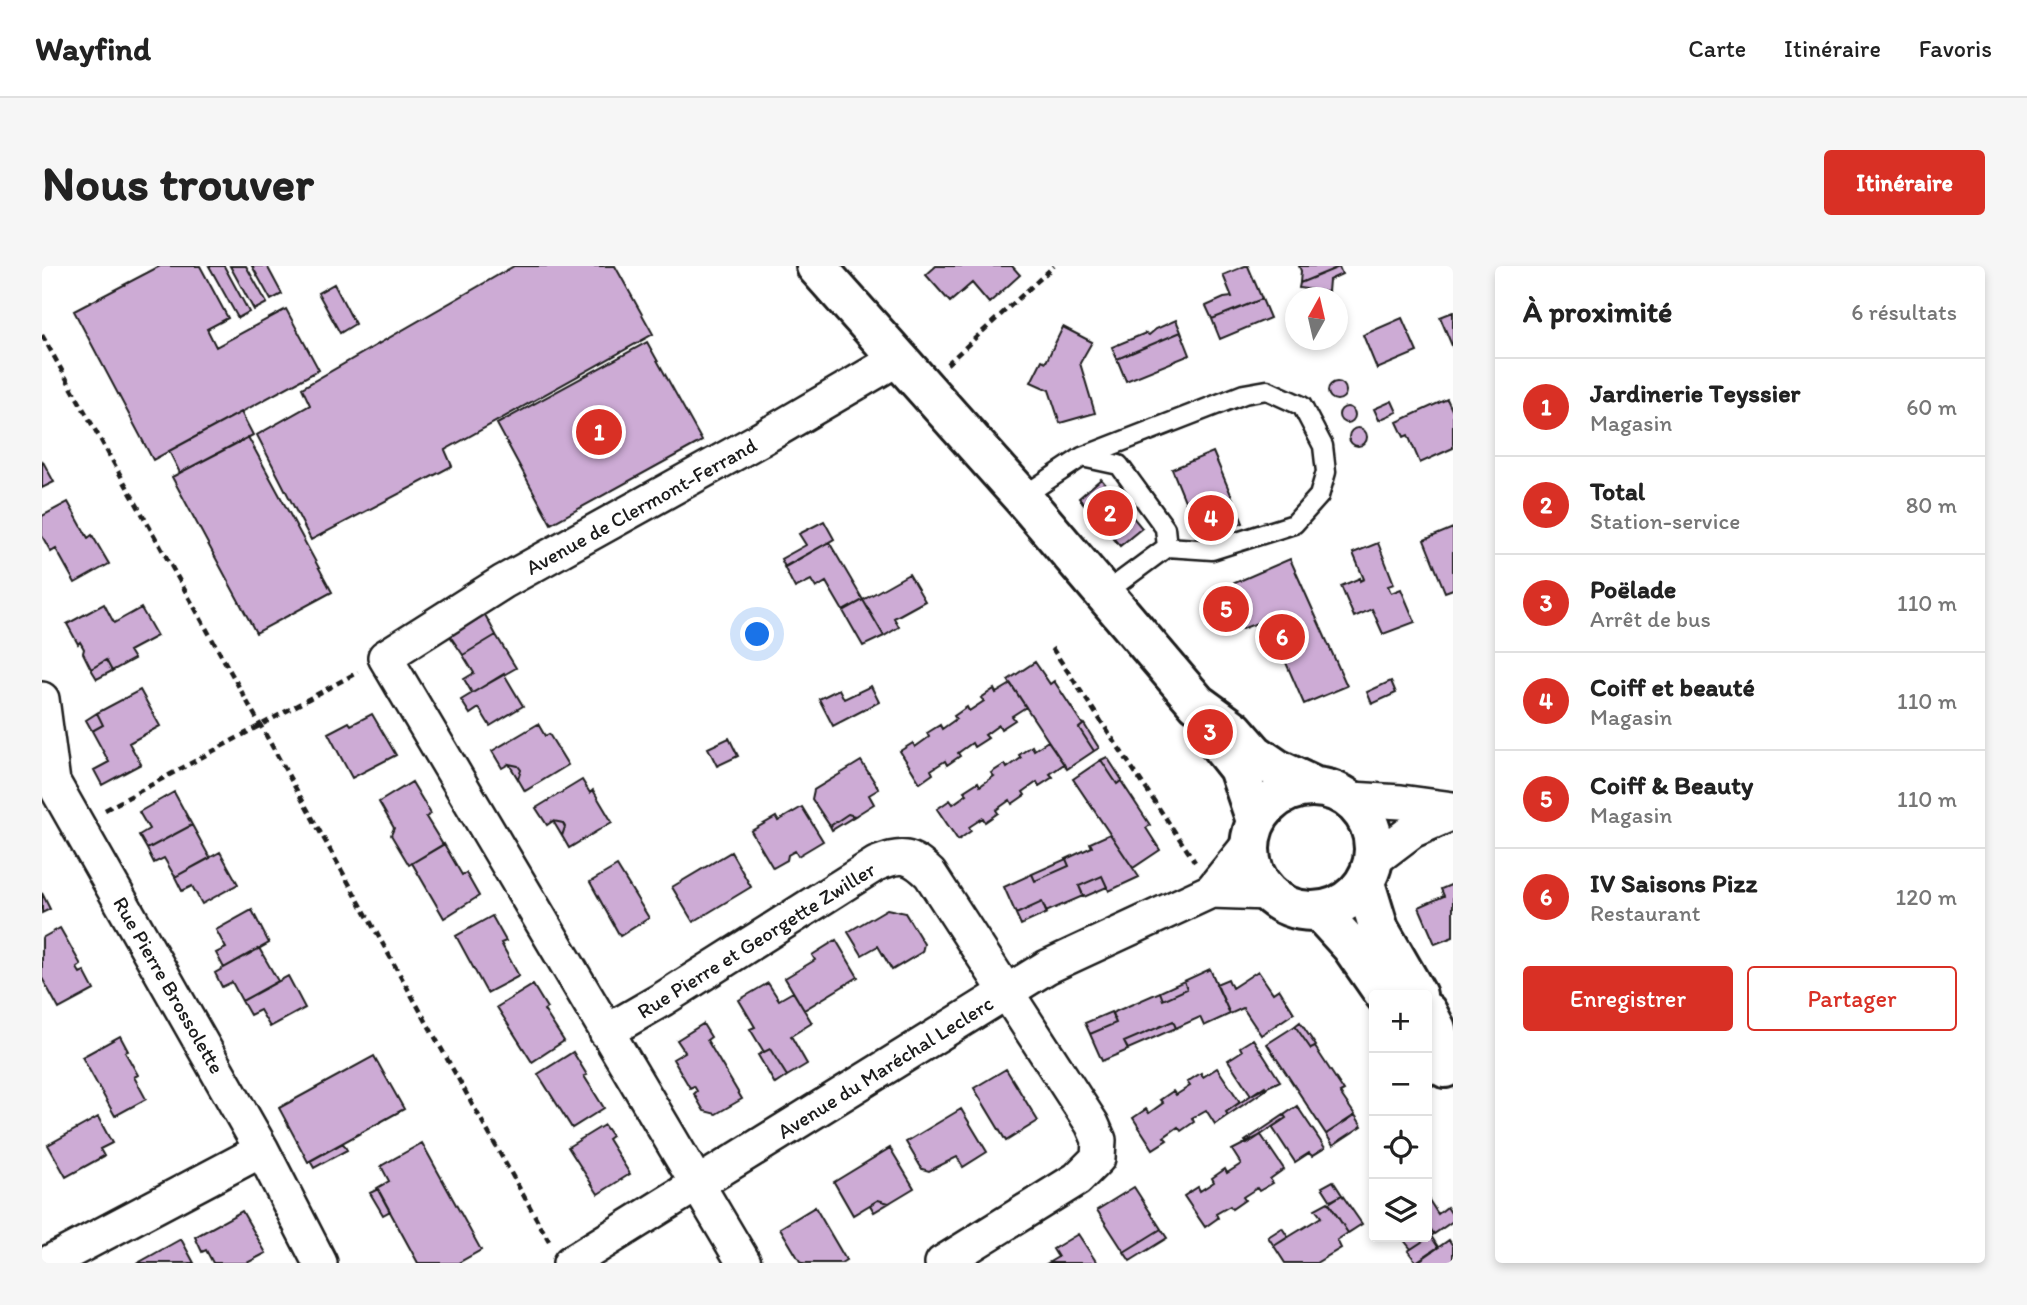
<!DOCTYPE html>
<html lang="fr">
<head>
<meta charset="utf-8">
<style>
	body { margin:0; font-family:Itim,sans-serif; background:#f6f6f6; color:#222 }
	.controls { position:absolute; right:21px; bottom:21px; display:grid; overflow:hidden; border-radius:7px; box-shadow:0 4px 10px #0003 }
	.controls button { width:63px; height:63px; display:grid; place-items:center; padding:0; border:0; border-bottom:2px solid #e0e0e0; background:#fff; color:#222; font:35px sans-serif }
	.compass { position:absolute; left:1243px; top:21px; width:63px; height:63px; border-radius:50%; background:#fff; box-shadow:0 4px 10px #0003; rotate:8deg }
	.you { position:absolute; left:716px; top:369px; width:24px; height:24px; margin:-18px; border:5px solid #fff; border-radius:50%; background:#1a73e8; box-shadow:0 0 0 10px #1a73e833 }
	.badge { display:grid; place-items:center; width:46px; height:46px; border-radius:50%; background:#d93025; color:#fff; font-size:23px; font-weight:700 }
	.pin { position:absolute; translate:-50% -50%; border:4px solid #fff; box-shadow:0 2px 7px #0006 }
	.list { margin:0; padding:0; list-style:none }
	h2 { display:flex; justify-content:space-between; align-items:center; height:91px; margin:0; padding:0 28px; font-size:30px }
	h2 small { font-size:23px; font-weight:400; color:#767676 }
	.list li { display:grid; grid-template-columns:46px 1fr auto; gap:21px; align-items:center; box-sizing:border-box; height:98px; padding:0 28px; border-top:2px solid #e0e0e0 }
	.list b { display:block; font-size:26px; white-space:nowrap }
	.list p { margin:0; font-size:23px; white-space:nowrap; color:#767676 }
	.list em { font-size:23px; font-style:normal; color:#767676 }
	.actions { display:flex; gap:14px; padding:21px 28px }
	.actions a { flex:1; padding:16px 0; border:2px solid #d93025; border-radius:7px; text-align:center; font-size:24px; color:#d93025 }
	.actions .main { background:#d93025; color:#fff }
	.icon { flex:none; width:38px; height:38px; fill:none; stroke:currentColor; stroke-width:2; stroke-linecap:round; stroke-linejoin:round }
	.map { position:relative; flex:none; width:1411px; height:997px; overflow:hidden; border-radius:7px }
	header { display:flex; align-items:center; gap:42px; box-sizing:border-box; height:98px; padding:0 35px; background:#fff; border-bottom:2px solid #e0e0e0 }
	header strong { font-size:33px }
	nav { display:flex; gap:38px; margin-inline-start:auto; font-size:24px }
	.intro { display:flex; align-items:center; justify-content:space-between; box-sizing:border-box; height:168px; padding:0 42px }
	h1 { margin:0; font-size:49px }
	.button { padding:18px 32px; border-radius:7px; background:#d93025; color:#fff; font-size:24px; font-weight:700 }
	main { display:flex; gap:42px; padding:0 42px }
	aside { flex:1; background:#fff; border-radius:7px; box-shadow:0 4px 10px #0003 }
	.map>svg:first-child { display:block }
	.building { fill:#cdabd5; stroke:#1c1c1c; stroke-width:2 }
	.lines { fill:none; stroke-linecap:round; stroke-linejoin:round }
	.service-casing { stroke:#1c1c1c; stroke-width:23 }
	.minor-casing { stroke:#1c1c1c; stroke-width:38 }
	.tertiary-casing { stroke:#1c1c1c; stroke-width:44 }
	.path { stroke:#1c1c1c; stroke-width:4.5; stroke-dasharray:7 5; stroke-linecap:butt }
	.service { stroke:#fff; stroke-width:18 }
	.minor { stroke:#fff; stroke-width:33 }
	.tertiary { stroke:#fff; stroke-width:38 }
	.labels { text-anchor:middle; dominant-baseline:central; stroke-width:5; stroke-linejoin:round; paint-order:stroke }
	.street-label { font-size:21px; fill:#1c1c1c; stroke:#fff }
</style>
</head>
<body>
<header>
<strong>Wayfind</strong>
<nav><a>Carte</a><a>Itinéraire</a><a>Favoris</a></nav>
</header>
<div class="intro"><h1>Nous trouver</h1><a class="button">Itinéraire</a></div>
<main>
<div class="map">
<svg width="1411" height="997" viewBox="0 0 1411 997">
	<rect width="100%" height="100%" fill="#fff"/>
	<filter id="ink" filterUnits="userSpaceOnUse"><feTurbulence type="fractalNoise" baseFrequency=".0143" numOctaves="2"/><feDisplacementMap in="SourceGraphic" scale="14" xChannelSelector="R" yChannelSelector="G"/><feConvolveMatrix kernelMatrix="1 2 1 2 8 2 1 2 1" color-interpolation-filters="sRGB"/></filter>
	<g filter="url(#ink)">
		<path class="building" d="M118 0H158L186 52 165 63 174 81 244 43 277 104 111 194 32 45Z
			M167 0H182L207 46 196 52Z
			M188 0H204L225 37 212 44Z
			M210 0H225L240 28 229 34Z
			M472 0H573L611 68 403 184 410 200 269 274 215 169 268 139 260 122Z
			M894 0H970L978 9 947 37 930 17 908 36 884 9Z
			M1203 0H1206L1220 33 1170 53 1164 40 1182 32 1190 31 1181 9Z
			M1257 0H1297V1L1258 17 1259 5Z
			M1297 1 1300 8 1287 14 1286 26 1257 22 1258 17Z
			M292 18 313 58 298 67 276 27Z
			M1220 33 1228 52 1178 73 1170 53Z
			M1411 46V82L1398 51Z
			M1360 52 1375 86 1335 103 1321 69Z
			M1134 54 1139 66 1075 93 1070 81 1104 67 1107 69 1114 63Z
			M1021 61 1050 76 1038 97 1053 147 1018 157 1007 124 989 116 1000 94 1004 96Z
			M1139 66 1148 89 1084 115 1075 93Z
			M605 76 660 175 509 258 455 158Z
			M1286 125a9 9 0 1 1 18 0a9 9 0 1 1-18 0Z
			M1405 133 1411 146V182L1378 197 1366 169 1362 171 1355 156Z
			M1350 135 1355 146 1337 154 1332 143Z
			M1297 149a8 8 0 1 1 16 0a8 8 0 1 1-16 0Z
			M199 146 211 169 138 207 127 185Z
			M1307 171a9 9 0 1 1 18 0a9 9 0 1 1-18 0Z
			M206 171 290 326 214 367 130 211Z
			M1171 186 1201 257 1159 274 1130 203Z
			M0 194 12 216 0 222Z
			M1059 213 1100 262 1078 280 1037 232Z
			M26 236 46 272 50 269 67 298 33 317 14 283 9 286 0 270V250Z
			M782 255 792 273 743 301 739 293 764 279 757 268Z
			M1411 262V323L1403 326 1382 274Z
			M787 276 821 334 801 345 784 316 774 322 769 314 753 322 742 301Z
			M1336 277 1352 318 1346 320 1349 327 1359 323 1373 356 1341 368 1330 343 1312 351 1299 320 1318 312V315L1322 313 1311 287Z
			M1248 293 1305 420 1262 438 1225 353 1200 363 1176 354 1165 329Z
			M867 308 883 335 852 352 857 361 842 370 821 334Z
			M821 334 842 370 821 380 801 345Z
			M62 338 72 357 99 342 115 370 87 385 92 393 70 405 64 394 49 403 41 387 42 383 38 376 36 378 25 358Z
			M442 347 454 369 421 389 406 367Z
			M454 369 474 402 430 427 422 413 432 407 421 389Z
			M64 394 70 405 55 413 49 403Z
			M993 396 1008 418 1012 415 1041 459 1037 462 1052 485 1025 503 966 414Z
			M462 408 481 440 448 460 437 442 428 448 419 434Z
			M1349 415 1354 427 1330 438 1325 426Z
			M969 418 984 441 970 450 973 454 959 463 957 459 943 469 946 472 932 481 930 477 916 487 918 490 905 499 903 495 889 504 891 508 878 517 858 485 871 477 873 481 887 471 885 467 898 459 900 463 914 453 912 450 925 441 927 445 942 435 939 432 952 423 954 427Z
			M829 420 837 436 791 460 777 433 797 423 802 433Z
			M98 424 118 460 87 477 99 498 60 519 52 504 67 496 50 465 61 459 55 447Z
			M55 447 61 459 50 465 44 454Z
			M330 448 354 489 310 512 286 467 307 456 309 459Z
			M496 458 503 470 507 468 526 499 483 525 476 513 479 504 476 500 467 498 460 502 450 485Z
			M1042 458 1057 482 1052 485 1037 462Z
			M687 472 696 490 675 500 666 482Z
			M1006 475 1022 498 1008 508 1011 511 997 520 995 516 981 526 983 529 970 538 968 534 954 544 956 547 943 556 941 552 927 561 929 565 916 574 895 543 908 534 911 538 925 528 922 525 936 516 938 520 952 510 949 507 963 498 965 502 979 492 977 489 990 480 992 484Z
			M1065 491 1080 514 1075 518 1059 494Z
			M1059 494 1075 518 1079 515 1108 559 1104 562 1118 584 1091 602 1031 513Z
			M819 495 837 523 827 529 832 538 813 550 806 548 788 560 770 533 772 524Z
			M467 498 476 500 479 504 476 513Z
			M540 514 548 527 551 524 570 556 527 582 520 570 523 561 521 557 511 555 505 559 494 542Z
			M370 516 389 548 384 551 401 579 367 599 349 569 352 562 337 536Z
			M132 526 150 559 105 583 97 569 107 563 97 546Z
			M760 541 781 575 756 590 753 585 746 589 745 594 731 602 709 565 734 551 736 555Z
			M806 548 813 550 790 564 788 560Z
			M511 555 521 557 523 561 520 570Z
			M150 559 168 592 133 611 122 592 112 597 105 583Z
			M1068 568 1097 611 1067 625 1060 610 1037 620 1041 630 1004 646 1000 636 974 648 962 621 990 608 993 615 1027 600 1024 593 1050 581 1048 577Z
			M402 578 420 609 424 607 437 630 402 652 370 597Z
			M178 586 196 618 160 638 150 620 140 625 133 611Z
			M689 586 709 621 651 656 630 621Z
			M1024 593 1027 600 993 615 990 608Z
			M575 600 607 652 578 670 548 616Z
			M1060 610 1065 621 1042 631 1037 620Z
			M1411 618V671L1393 678 1377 641 1402 630 1399 623Z
			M0 627 8 643 0 647Z
			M1000 636 1005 647 979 659 974 648Z
			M845 643 863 647 882 678 880 686 850 704 836 680 820 689 806 666Z
			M210 644 227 677 182 702 174 687 184 682 174 664Z
			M450 650 464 675 459 677 477 710 445 727 414 670Z
			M18 662 39 699 35 702 38 707 42 705 52 724 17 743 0 712V672Z
			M794 674 816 711 762 744 743 712 773 694 770 689Z
			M217 682 236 715 200 735 190 716 180 721 173 707Z
			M1168 703 1188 748 1162 760 1158 751 1134 762 1131 755 1082 776 1086 784 1060 795 1048 768 1074 757 1070 747 1118 726 1121 734 1145 723 1142 715Z
			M1216 705 1231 727 1237 723 1252 747 1219 769 1201 742 1188 748 1174 718 1186 713 1190 722Z
			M246 710 263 742 228 761 218 744 208 749 200 735Z
			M1142 715 1145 723 1121 734 1118 726Z
			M726 717 737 734 751 726 770 757 749 770 765 798 745 810 728 783 722 786 708 763 713 761 697 734Z
			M491 719 505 742 502 744 522 775 490 796 455 741Z
			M1069 746 1074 757 1048 768 1043 757Z
			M1131 755 1134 762 1086 783 1082 776Z
			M1258 756 1274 780 1269 783 1253 760Z
			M661 758 669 771 665 774 700 833 674 848 662 845 652 828 655 825 652 820 648 822 631 793 643 786 635 774Z
			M1253 760 1269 783 1273 781 1302 825 1298 827 1313 849 1284 868 1225 778Z
			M78 770 86 785 83 786 96 809 92 811 104 833 73 850 40 791Z
			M1211 773 1238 815 1209 829 1186 794 1200 785 1198 781Z
			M728 783 745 810 733 818 716 789Z
			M531 786 545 809 542 810 562 842 530 862 496 808Z
			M332 790 362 843 266 896 237 842Z
			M1175 802 1198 836 1184 846 1186 849 1173 858 1164 844 1150 852 1152 856 1139 865 1136 861 1122 871 1125 874 1111 883 1091 852 1104 843 1107 847 1121 837 1118 834 1131 825 1134 829 1148 820 1145 816 1159 807 1161 811Z
			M964 803 996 855 964 875 932 822Z
			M1223 820 1225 823 1186 849 1184 846Z
			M1255 840 1283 882 1270 890 1267 887 1253 896 1230 861 1244 852 1242 849Z
			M919 843 945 886 921 901 915 891 887 905 880 903 864 876Z
			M1242 849 1244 852 1205 878 1203 875Z
			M1313 849 1320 860 1291 879 1284 868Z
			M56 851 70 877 58 883 62 890 24 911 6 879Z
			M562 859 570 870 566 873 588 908 556 928 526 881Z
			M1219 869 1242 903 1228 913 1231 917 1217 925 1215 922 1201 931 1203 934 1190 943 1188 940 1174 948 1176 952 1163 961 1142 930 1156 921 1158 925 1172 916 1170 912 1183 903 1185 907 1199 898 1190 884Z
			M301 877 305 884 272 902 268 895Z
			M380 877 439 984 416 997H376L335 922 347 915 339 900Z
			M848 882 872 922 847 937 836 934 811 949 792 916Z
			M1291 915 1300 929 1289 935 1280 921Z
			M1092 921 1119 963 1082 986 1055 944Z
			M336 923 348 945 341 949 328 927Z
			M1300 929 1320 958 1306 967 1287 937Z
			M1385 931 1396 948 1405 941 1411 950V955L1392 968 1385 958Z
			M836 934 847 937 832 946 828 939Z
			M1286 936 1306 967 1295 974 1299 982 1274 997H1243L1232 980 1279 951 1273 943Z
			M773 941 804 994 799 997H759L738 962Z
			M200 945 224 987 205 997H171L164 984 160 986 153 971Z
			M1385 958 1392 968 1369 983 1361 973 1364 971H1385Z
			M1240 962 1246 971 1232 980 1226 971Z
			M1119 963 1125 972 1088 995 1082 986Z
			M1036 968 1055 997H1006L1016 991 1011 983Z
			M1389 970 1396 981 1374 996 1366 985Z
			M139 973 152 997H96Z
			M1407 974 1411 980V997H1374Z"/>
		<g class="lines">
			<g class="service-casing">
				<path id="service" d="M1040 191 1202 128 1225 124 1260 140 1281 180 1284 206 1277 230 1252 258 1170 284 1125 281
					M980 231 1040 191 1077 199 1123 262 1125 281 1063 327"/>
			</g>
			<g class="minor-casing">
				<path id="minor" d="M0 433 11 516 220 884 278 997
					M1309 533 1359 536 1411 543
					M1333 593 1370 565 1411 547
					M1169 625 1226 627
					M564 766 621 733 834 598C860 588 867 588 888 608L1050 858 1057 874 1056 892 1035 913 900 997
					M6 997 220 884
					M528 997 1005 701 1169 625 1207 578
					M702 997 343 391 461 316 717 174 857 92"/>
			</g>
			<g class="tertiary-casing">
				<path id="tertiary" d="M774 0 980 231 1155 437 1192 464 1213 488 1235 503 1269 519
					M1169 468 1196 502 1214 555
					M1208 583a62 62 0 1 1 124 0a62 62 0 1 1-124 0Z
					M1323 617 1337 663 1375 729
					M1277 645 1309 680 1343 729
					M1385 746 1394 763 1403 802"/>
			</g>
			<path class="path" d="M0 69 507 975
				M905 98 1012 0
				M1010 382 1153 596
				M63 544 316 406"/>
			<use href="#service" class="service"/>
			<use href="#minor" class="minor"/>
			<use href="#tertiary" class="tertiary"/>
		</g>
	</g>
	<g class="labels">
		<g class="street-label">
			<text transform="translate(599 240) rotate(-29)">Avenue de Clermont-Ferrand</text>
			<text transform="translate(714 674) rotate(-32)">Rue Pierre et Georgette Zwiller</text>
			<text transform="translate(127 719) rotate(60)">Rue Pierre Brossolette</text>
			<text transform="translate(843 801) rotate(-32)">Avenue du Maréchal Leclerc</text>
		</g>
	</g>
</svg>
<div class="controls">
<button>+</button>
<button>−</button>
<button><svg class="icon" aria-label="locate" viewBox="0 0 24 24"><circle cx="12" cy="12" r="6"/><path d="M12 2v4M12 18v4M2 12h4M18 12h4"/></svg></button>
<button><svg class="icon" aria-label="layers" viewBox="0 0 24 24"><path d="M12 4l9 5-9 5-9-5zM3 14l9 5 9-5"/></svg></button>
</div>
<svg class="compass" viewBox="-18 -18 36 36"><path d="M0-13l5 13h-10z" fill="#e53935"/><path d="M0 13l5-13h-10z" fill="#767676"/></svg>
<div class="you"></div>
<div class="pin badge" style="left:557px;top:166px">1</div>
<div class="pin badge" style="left:1068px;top:247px">2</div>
<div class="pin badge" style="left:1168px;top:466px">3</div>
<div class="pin badge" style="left:1169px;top:252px">4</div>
<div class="pin badge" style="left:1184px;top:343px">5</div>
<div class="pin badge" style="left:1240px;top:371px">6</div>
</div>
<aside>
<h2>À proximité<small>6 résultats</small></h2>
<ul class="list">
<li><span class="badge">1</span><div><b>Jardinerie Teyssier</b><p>Magasin</p></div><em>60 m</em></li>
<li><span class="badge">2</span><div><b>Total</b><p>Station-service</p></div><em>80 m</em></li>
<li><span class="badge">3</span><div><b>Poëlade</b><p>Arrêt de bus</p></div><em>110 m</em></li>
<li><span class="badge">4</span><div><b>Coiff et beauté</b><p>Magasin</p></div><em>110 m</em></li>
<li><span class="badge">5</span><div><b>Coiff &amp; Beauty</b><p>Magasin</p></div><em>110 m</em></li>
<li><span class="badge">6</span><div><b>IV Saisons Pizz</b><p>Restaurant</p></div><em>120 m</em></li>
</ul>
<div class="actions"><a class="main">Enregistrer</a><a>Partager</a></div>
</aside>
</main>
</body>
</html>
